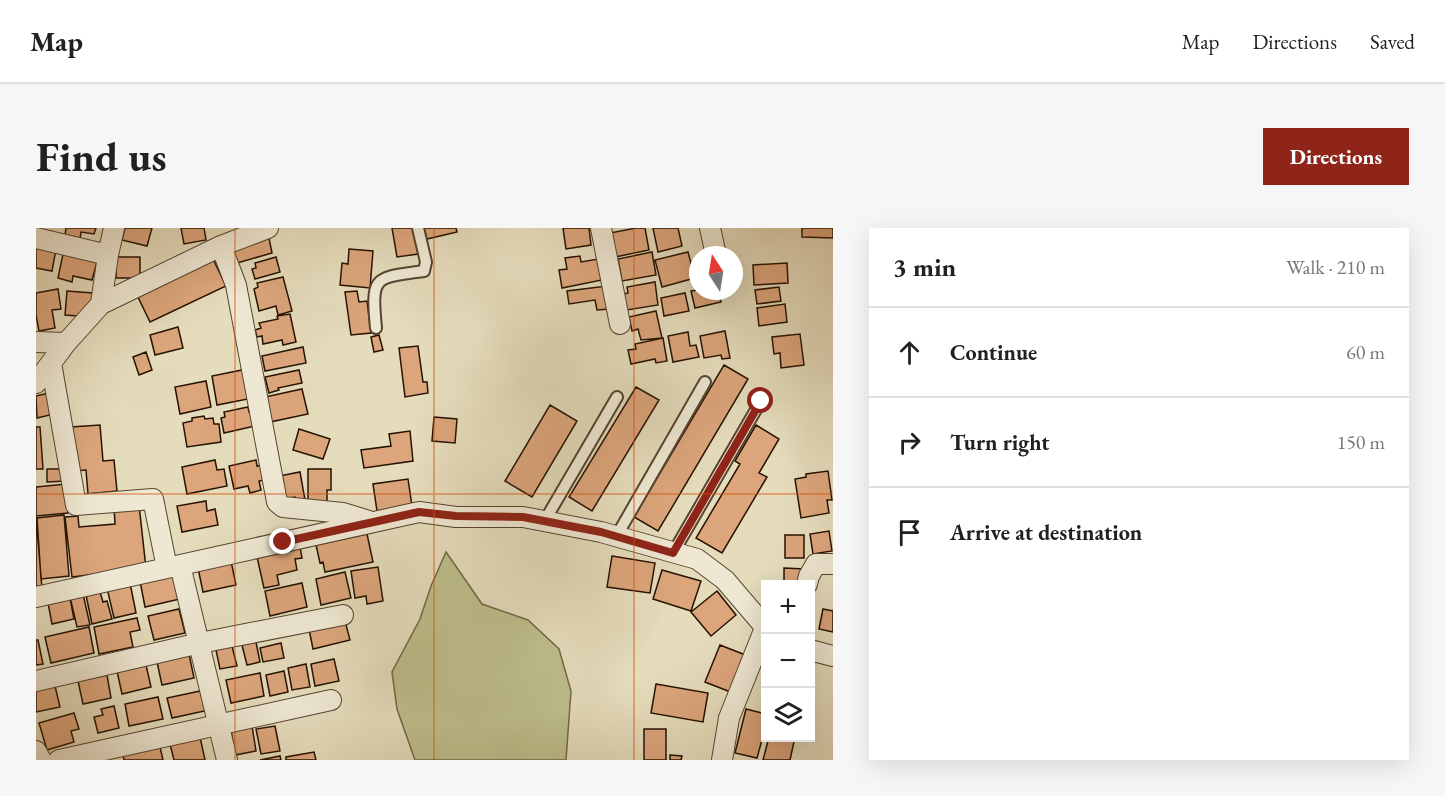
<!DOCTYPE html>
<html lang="en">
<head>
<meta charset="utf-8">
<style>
	body { margin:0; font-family:"EB Garamond",serif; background:#f6f6f6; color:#202124 }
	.controls { position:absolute; right:18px; bottom:18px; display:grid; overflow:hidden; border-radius:0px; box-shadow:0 6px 24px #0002 }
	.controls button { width:54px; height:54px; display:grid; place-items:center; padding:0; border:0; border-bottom:2px solid #e0e0e0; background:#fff; color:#202124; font:30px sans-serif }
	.compass { position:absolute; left:653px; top:18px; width:54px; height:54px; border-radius:50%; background:#fff; box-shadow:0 6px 24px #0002; rotate:348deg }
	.stop { position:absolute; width:18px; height:18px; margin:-14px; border:4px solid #8f2418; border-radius:50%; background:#fff }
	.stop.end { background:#8f2418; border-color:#fff; box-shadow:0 2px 6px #0008 }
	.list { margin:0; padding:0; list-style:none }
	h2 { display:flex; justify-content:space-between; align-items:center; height:78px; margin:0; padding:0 24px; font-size:26px }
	h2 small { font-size:20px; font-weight:400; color:#757577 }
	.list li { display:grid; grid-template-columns:39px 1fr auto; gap:18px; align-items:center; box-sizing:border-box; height:90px; padding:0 24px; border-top:2px solid #e0e0e0 }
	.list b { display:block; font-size:22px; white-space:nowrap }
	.list em { font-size:20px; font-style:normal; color:#757577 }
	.icon { flex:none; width:33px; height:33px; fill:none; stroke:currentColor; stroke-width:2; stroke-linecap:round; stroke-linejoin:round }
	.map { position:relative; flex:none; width:797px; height:532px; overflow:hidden; border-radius:0px }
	header { display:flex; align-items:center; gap:36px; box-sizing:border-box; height:84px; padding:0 30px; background:#fff; border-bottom:2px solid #e0e0e0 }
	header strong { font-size:28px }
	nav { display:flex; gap:33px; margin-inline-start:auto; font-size:21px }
	.intro { display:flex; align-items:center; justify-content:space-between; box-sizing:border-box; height:144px; padding:0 36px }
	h1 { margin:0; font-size:42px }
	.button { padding:15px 27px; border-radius:0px; background:#8f2418; color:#fff; font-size:21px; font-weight:700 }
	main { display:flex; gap:36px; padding:0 36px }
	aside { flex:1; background:#fff; border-radius:0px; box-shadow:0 6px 24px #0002 }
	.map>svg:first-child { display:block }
	.green { fill:#bdbe8b; stroke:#716846; stroke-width:1.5 }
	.building { fill:#dca57c; stroke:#251200; stroke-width:1.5 }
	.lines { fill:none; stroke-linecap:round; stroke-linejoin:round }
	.lane-casing { stroke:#55442f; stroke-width:14 }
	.street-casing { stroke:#55442f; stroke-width:22 }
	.lane { stroke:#eee8d3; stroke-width:10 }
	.street { stroke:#eee8d3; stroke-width:20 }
	.route { stroke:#8f2418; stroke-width:8 }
	.grid { fill:none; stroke:#d4520b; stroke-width:1.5; stroke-opacity:0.55 }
</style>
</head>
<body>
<header>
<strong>Map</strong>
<nav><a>Map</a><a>Directions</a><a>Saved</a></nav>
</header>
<div class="intro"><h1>Find us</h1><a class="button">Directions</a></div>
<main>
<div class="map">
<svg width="797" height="532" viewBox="0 0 797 532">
	<rect width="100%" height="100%" fill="#e5dcbc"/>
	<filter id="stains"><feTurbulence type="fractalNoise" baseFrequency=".00333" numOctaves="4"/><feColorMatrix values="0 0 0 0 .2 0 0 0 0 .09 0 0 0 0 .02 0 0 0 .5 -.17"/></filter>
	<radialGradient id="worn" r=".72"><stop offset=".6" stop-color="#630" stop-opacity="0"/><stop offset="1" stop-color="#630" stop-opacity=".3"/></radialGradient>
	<path class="green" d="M410 324 446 376 492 392 523 421 535 463 530 532H379L361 481 356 444 384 391 395 358Z"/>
	<path class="building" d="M30 0H60L58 6 45 4 44 11 29 8Z
		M89 0H116L111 18 86 12Z
		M145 0H168L170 12 148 16Z
		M356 0H378L382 26 361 29Z
		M388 0H420L421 4 391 11Z
		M527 0H553L555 17 530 21Z
		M600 0H609L613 22 579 29 574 5Z
		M617 0H642L646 18 622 24Z
		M766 0H797V10L766 9Z
		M233 10 236 25 201 35 197 20Z
		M0 18 20 21 16 43 0 40Z
		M313 21 337 23 334 60 304 57 306 35 312 36Z
		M616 24 620 47 586 53 582 31Z
		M652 24 659 50 626 59 619 32Z
		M27 26 61 34 56 52 37 48 36 54 22 50Z
		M544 28 545 34 562 31 566 52 526 60 523 42 531 41 529 30Z
		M80 29H104V50H80Z
		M240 29 244 44 219 51 216 41 220 40 219 35Z
		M177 31 190 58 114 94 101 67Z
		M751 35 752 55 718 57 717 37Z
		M247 49 256 83 242 87 240 78 223 83 218 61 222 59 221 55Z
		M619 54 622 77 591 82 588 66 592 65 591 59Z
		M571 58 574 81 561 82 559 72 533 76 531 63Z
		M743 59 745 73 721 76 719 62Z
		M22 61 25 81 16 82 19 100 3 103 0 87V65Z
		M662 62 682 63 685 74 659 80 655 63Z
		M31 63 57 65 55 89 29 87Z
		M321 63 323 74 331 73 335 105 315 107 309 64Z
		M649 65 653 83 628 88 625 70Z
		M749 76 751 94 723 98 721 80Z
		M620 83 626 110 605 112 602 101 596 103 593 89Z
		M254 86 260 114 247 117 246 112 227 116 226 108 221 109 219 102 225 100 223 95 242 91 241 88Z
		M142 99 147 120 119 127 114 107Z
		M689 103 694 130 686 131 685 127 668 130 664 108Z
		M652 104 654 118 660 117 663 129 637 134 632 108Z
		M764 106 768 137 745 140 744 125 738 126 736 109Z
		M343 107 347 122 338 124 335 109Z
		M627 110 631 133 620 135 619 131 595 136 592 122 600 121 599 116Z
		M382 118 387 154H391L392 165 369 169 363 120Z
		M267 119 270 135 229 143 226 128Z
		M110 124 116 142 103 147 97 129Z
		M688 137 712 151 622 303 598 289Z
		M211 141 217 170 181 177 176 148Z
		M263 142 266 155 242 160 243 162 233 165 229 149Z
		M170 153 175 179 144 186 139 159Z
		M600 159 623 172 556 283 533 269Z
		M266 161 272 186 234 194 229 169Z
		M13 165 18 186 1 190 0 168Z
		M514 177 541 193 496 269 469 253Z
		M212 179 213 184 219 182V198L188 205 185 190 189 189 188 184Z
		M168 188 169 191 177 190 178 196H183L185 214 151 219 147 195 156 193V190Z
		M398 189 421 191 419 215 396 213Z
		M64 197 67 233 78 232 81 263 52 266 50 242 39 243 35 199Z
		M720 197 743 211 723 245 731 249 686 325 660 310 704 236 699 233Z
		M0 199H4L7 241H0Z
		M263 201 294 211 287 231 257 222Z
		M374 203 377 233 328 240 325 222 355 218 353 206Z
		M179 232 181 242 188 241 191 258 151 266 146 239Z
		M220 232 221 238 226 237 229 252 223 253 225 262 214 265 212 258 198 261 193 238Z
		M11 241H29V253L11 254Z
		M272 241H295V262H291V274H272Z
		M792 243 796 272H791L793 285 765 290 759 251 770 249V246Z
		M264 244 269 272 260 274 259 269 248 271 243 248Z
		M372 251 376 278 341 283 337 256Z
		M30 256 32 285 0 288V259Z
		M170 273 171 283 179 281 182 297 146 304 141 278Z
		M103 277 110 340 36 349 29 289 42 288 43 299 79 296 78 279Z
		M28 287 33 348 5 351 1 290Z
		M0 289 6 360 0 361Z
		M793 303 796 323 777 326 774 306Z
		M331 306 337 334 289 344 287 334 284 335 280 317Z
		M749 307H768V330H749Z
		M264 319 266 330 259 331 261 342 241 347 243 357 228 360 221 329Z
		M576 328 619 335 614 365 571 359Z
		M195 333 200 357 167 364 162 340Z
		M342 339 347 373 331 376 330 368 319 370 315 343Z
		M748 340 768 341 767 356H748Z
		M626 342 665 353 655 383 617 371Z
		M309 344 315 370 285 377 280 351Z
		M139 346 144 371 109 379 104 353Z
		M94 355 100 385 78 390 71 360Z
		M266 355 271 379 234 388 229 363Z
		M681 363 700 387 675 408 655 384Z
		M64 364 67 374 71 373 76 391 56 396 50 367Z
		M47 366 54 397 41 399 34 369Z
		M34 370 38 391 16 396 12 375Z
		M143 381 149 405 118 412 112 388Z
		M787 381 797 383V404L783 401Z
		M101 390 104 402 94 404 97 419 63 426 58 399Z
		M309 393 314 412 277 421 273 401Z
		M53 399 58 425 15 435 9 409Z
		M0 412H2L7 436 0 437Z
		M220 414 224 434 211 437 206 417Z
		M245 415 248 430 227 434 224 420Z
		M684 417 712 428 697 465 669 454Z
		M196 418 201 438 184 441 180 422Z
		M153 426 158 450 126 457 121 434Z
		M298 431 303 453 279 458 275 436Z
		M270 436 274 459 256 462 252 440Z
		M110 437 115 459 86 466 81 443Z
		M248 443 252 464 234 468 230 447Z
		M224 445 228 468 195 475 190 452Z
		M71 447 75 470 47 476 42 453Z
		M620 456 672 465 667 494 615 485Z
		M19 458 24 479 0 484V463Z
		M169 462 173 482 136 490 131 470Z
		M122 469 127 491 93 498 89 476Z
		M78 478 83 500 62 505 58 489 67 487 65 481Z
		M710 481 730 486V497L721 530 699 525Z
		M38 485 43 501 35 503 38 514 11 522 3 495Z
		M216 498 220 523 199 527 195 502Z
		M239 498 244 523 225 526 220 501Z
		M608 501H630V532H608Z
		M164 509 169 532H138L134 516Z
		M733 509H759L754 532H727Z
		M124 519 127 532H88L87 527Z
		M278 524 280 532H250V529Z
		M634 527 646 528 645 532H634Z
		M244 528 245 532H224Z"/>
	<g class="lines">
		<g class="lane-casing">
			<path id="lane" d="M340 100C335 47 338 50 388 43L390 34 382 0
				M508 294 581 169
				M580 309 669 154
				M637 325 725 173"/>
		</g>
		<g class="street-casing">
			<path id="street" d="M565 0 584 96
				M674 0 680 27
				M0 10 72 27
				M185 18 200 57 241 274 247 279 307 285 333 293
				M65 76 72 27 78 0
				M0 114 30 115
				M15 135 40 277 117 271 131 340
				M0 155 30 115 65 76 185 18 232 0
				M144 337 191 532
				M771 356 773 348 780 336H797
				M0 369 383 284 420 289H487L565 304 661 331 689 352 730 400
				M774 422 797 428
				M0 453 164 415 307 387
				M0 523 5 532
				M23 532 295 472
				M686 532 693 490 729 400"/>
		</g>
		<use href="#lane" class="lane"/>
		<use href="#street" class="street"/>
	</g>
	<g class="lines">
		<path class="route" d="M247 314 383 284 420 288 487 289 565 304 637 325 725 173"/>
	</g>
	<path class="grid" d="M199 0V532M398 0V532M598 0V532M0 266H797"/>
	<rect width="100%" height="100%" filter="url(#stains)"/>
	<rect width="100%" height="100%" fill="url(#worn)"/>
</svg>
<div class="controls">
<button>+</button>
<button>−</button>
<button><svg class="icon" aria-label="layers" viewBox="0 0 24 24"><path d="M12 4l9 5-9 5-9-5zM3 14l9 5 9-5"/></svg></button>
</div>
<svg class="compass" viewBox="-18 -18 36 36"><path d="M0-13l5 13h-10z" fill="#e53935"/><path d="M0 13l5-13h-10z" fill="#757577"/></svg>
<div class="stop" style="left:725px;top:173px"></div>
<div class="stop end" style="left:247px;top:314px"></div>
</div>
<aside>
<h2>3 min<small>Walk · 210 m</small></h2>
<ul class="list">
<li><svg class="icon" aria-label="ahead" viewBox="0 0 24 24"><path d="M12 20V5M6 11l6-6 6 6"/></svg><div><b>Continue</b></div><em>60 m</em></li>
<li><svg class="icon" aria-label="right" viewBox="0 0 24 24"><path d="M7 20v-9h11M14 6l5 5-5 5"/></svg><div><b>Turn right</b></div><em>150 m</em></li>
<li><svg class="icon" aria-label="arrive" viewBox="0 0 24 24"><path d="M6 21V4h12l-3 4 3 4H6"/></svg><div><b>Arrive at destination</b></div></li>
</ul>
</aside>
</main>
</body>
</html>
